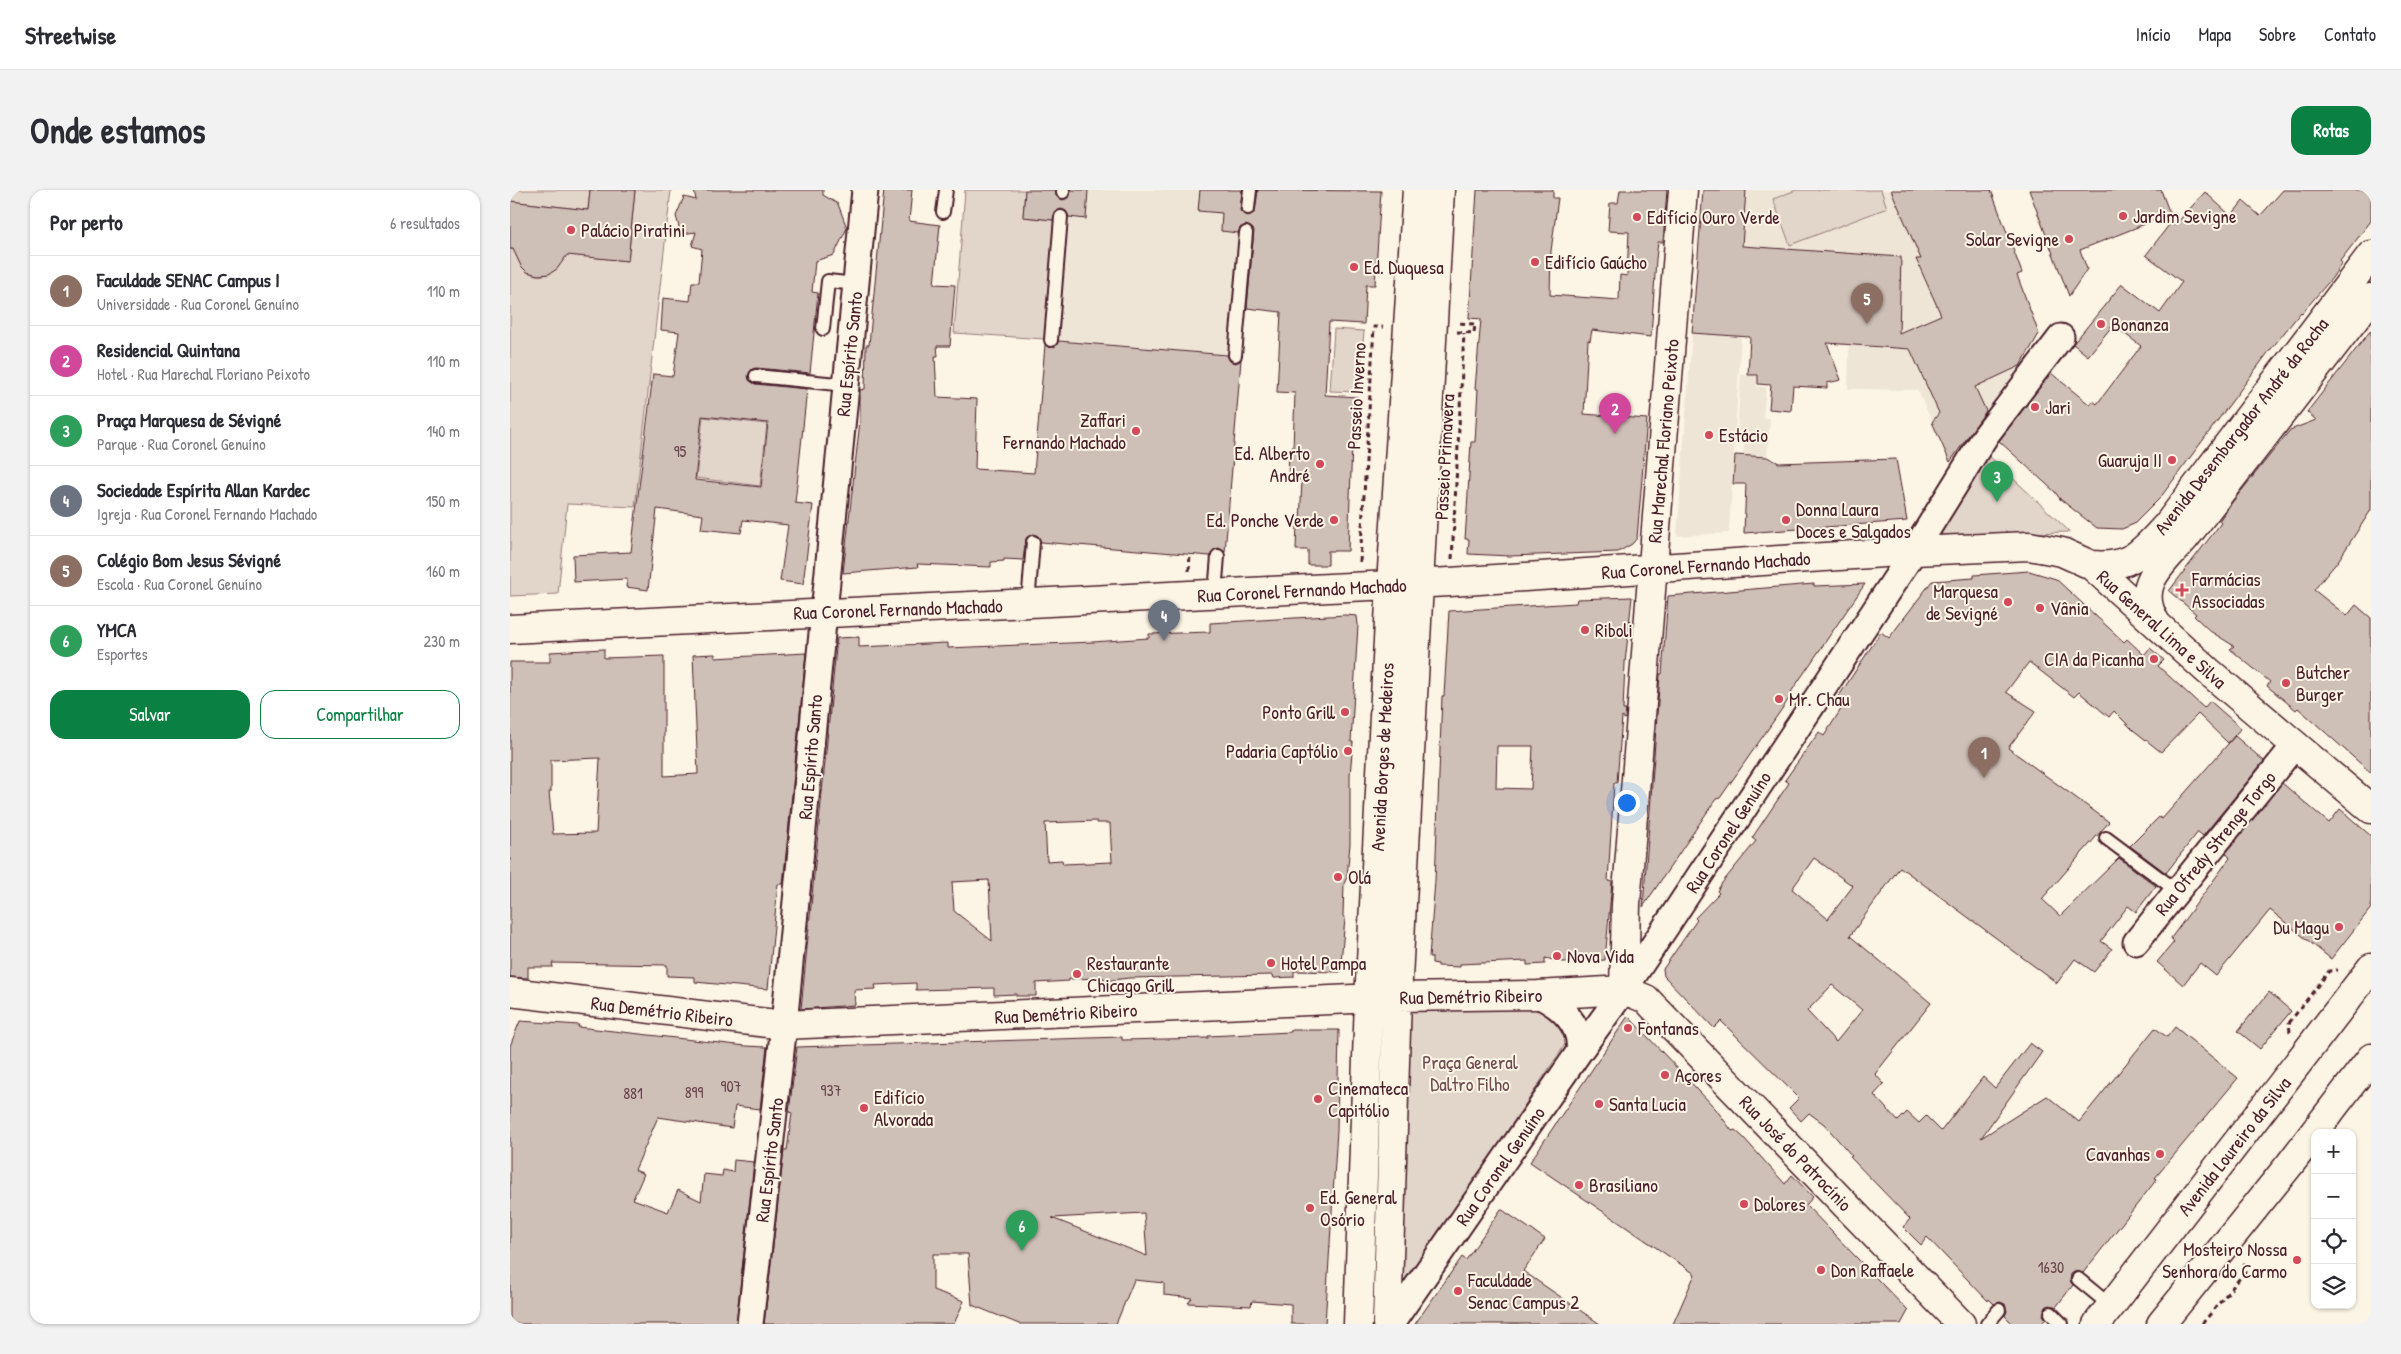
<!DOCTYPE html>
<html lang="pt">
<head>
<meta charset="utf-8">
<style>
	body { margin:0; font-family:"Patrick Hand",sans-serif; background:#f2f2f3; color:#2b2b33 }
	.controls { position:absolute; right:15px; bottom:15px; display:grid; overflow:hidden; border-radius:10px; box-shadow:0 1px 4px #0004 }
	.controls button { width:45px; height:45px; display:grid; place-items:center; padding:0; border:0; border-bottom:1px solid #e1e1e2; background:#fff; color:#2b2b33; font:25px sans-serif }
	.you { position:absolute; left:1116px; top:612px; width:18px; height:18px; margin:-12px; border:4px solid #fff; border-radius:50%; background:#1a73e8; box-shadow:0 0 0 8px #1a73e833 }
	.badge { display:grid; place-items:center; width:32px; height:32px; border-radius:50%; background:#0b8043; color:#fff; font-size:16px; font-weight:700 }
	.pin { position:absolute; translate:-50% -41px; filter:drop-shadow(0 1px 2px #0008) }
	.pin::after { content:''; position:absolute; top:26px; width:18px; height:15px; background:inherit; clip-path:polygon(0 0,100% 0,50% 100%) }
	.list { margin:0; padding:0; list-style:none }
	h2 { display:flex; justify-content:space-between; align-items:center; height:65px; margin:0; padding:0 20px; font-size:21px }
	h2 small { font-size:16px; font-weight:400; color:#7c7c81 }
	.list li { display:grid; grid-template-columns:32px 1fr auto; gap:15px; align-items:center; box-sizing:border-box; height:70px; padding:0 20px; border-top:1px solid #e1e1e2 }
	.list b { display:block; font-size:19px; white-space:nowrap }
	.list p { margin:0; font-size:16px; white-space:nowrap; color:#7c7c81 }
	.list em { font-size:16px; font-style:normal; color:#7c7c81 }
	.actions { display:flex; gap:10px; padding:15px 20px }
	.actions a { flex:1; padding:11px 0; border:1px solid #0b8043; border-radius:15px; text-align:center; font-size:18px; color:#0b8043 }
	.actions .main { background:#0b8043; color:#fff }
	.icon { flex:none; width:28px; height:28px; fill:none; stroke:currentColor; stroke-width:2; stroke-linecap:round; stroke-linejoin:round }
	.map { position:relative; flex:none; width:1861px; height:1134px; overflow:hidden; border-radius:15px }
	header { display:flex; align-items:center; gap:30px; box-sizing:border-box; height:70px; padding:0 25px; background:#fff; border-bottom:1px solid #e1e1e2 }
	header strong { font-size:24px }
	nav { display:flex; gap:28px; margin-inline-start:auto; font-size:18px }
	.intro { display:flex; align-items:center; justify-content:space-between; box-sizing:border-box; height:120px; padding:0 30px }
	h1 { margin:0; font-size:35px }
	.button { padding:12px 22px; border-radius:15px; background:#0b8043; color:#fff; font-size:18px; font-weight:700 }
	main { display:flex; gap:30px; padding:0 30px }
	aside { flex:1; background:#fff; border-radius:15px; box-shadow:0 1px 4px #0004 }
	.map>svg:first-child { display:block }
	.built { fill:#eee5d7 }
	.green { fill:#e2d5ca; stroke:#967a7a }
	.building { fill:#cfc0b7; stroke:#4a1f2b; fill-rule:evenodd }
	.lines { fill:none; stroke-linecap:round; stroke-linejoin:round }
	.lane-casing { stroke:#4a1f2b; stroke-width:16 }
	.street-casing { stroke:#4a1f2b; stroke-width:29 }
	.secondary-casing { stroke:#4a1f2b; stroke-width:31 }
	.path { stroke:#4a1f2b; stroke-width:3; stroke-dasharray:5 4; stroke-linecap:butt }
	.lane { stroke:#fcf5e5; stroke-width:12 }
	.street { stroke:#fcf5e5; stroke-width:25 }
	.secondary { stroke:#fcf5e5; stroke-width:28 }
	.poi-dot { fill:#d1495b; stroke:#fcf5e5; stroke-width:2 }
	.labels { text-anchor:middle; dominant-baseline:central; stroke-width:4; stroke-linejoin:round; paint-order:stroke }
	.number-label { font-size:16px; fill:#6b474e }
	.poi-label { font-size:19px; fill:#4a1f2b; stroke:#fcf5e5; text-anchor:start }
	.street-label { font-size:19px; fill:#4a1f2b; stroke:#fcf5e5 }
	.park-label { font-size:19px; fill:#704c53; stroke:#fcf5e5 }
</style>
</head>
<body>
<header>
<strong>Streetwise</strong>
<nav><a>Início</a><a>Mapa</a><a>Sobre</a><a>Contato</a></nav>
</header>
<div class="intro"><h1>Onde estamos</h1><a class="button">Rotas</a></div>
<main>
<aside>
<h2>Por perto<small>6 resultados</small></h2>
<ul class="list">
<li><span class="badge" style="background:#8d6e63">1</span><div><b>Faculdade SENAC Campus I</b><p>Universidade · Rua Coronel Genuíno</p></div><em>110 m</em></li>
<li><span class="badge" style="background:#d1479c">2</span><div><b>Residencial Quintana</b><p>Hotel · Rua Marechal Floriano Peixoto</p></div><em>110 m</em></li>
<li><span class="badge" style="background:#2e9e5b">3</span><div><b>Praça Marquesa de Sévigné</b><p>Parque · Rua Coronel Genuíno</p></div><em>140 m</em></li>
<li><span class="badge" style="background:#6b7280">4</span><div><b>Sociedade Espírita Allan Kardec</b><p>Igreja · Rua Coronel Fernando Machado</p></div><em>150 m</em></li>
<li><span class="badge" style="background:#8d6e63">5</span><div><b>Colégio Bom Jesus Sévigné</b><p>Escola · Rua Coronel Genuíno</p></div><em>160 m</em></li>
<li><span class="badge" style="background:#2e9e5b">6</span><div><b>YMCA</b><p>Esportes</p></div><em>230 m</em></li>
</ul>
<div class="actions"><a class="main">Salvar</a><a>Compartilhar</a></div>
</aside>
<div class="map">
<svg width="1861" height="1134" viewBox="0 0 1861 1134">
	<rect width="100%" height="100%" fill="#fcf5e5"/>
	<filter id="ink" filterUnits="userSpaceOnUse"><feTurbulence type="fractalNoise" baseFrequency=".02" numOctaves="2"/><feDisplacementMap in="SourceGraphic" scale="10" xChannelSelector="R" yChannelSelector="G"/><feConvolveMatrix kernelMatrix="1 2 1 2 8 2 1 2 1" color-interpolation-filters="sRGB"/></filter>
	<g filter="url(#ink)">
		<path class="built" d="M546 0H746L731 166 535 149Z
			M1193 0H1481L1512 83 1475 98 1511 175 1440 272 1408 200 1338 199 1339 155 1231 146 1219 343 1167 346 1182 143 1221 146 1224 95 1186 93Z
			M1231 185 1248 186 1247 197H1256L1253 228H1260L1257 267 1233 266 1234 253 1226 252Z"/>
		<path class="green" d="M0 0H80L78 20 0 11Z
			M125 0H161L125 317 57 314 48 404 0 406V59L7 60C7 91 48 95 53 64L118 71Z
			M455 0H515L513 27 544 30 535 149 444 143Z
			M1286 0H1371L1377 18 1280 55 1263 9Z
			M824 139 854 141 849 202 820 201Z
			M193 227 257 234 250 296 186 288Z
			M1475 262 1560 342 1425 345Z
			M1025 818 1054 833 1060 847 890 1103 898 821Z"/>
		<path class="building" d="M80 0H125L118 71 57 65 47 79 39 84 28 85 17 82 11 76 3 59H0V11L78 20Z
			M184 0H313V5L328 14 337 38 324 65 305 71 302 102 308 103 300 183 246 178 242 179 238 185 239 190 245 194 297 199 285 313 303 315 293 394 270 391 278 335 233 330 231 343 191 339 193 325 147 319 138 400 116 397 117 389 64 392 63 365 121 362 143 184 163 186 169 142 151 140 153 108 180 111 182 92H189L192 59 182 56 186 42 171 44 166 26 174 7 186 10ZM192 226 258 233 251 297 185 290Z
			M374 0H402L399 31 430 35 424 94 445 95 440 156H427L428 166H425L427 207 467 209 465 279 524 283 535 155 544 157 549 151 717 165 721 172 725 173 731 170 715 362 709 358 705 359 700 366 531 352 528 346 523 344 516 348 513 370 494 369V371L481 372V377L407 374 408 377 333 383 350 231V200L355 199 356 155H359Z
			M515 0H545L546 6 553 10 560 6 561 0H578L576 29 559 27 556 21 551 19 545 22 543 30 513 27Z
			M690 0H732L730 21 738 26 745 22 748 0 871 1 865 95H856L854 134 819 132 815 205 848 207 846 254H842L838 361H818V375H798V360H786L787 333H790L792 290 778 289 779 258H783L785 203 767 202 771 122 737 118 744 40 736 35 730 38 728 43 711 41 712 23 688 21Z
			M967 0H1043V8H1048L1041 61 1040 105 1109 110 1110 85 1117 86 1119 42 1098 41 1100 13H1108L1110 0H1157L1153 52H1148L1146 69 1141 147 1082 140 1080 151 1078 150 1074 224 1137 229 1127 348 1122 354 1108 362 1000 366 958 364 959 349H955L957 320 961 252H965L968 199H965L971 129 959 128Z
			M1193 0H1236L1232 56 1391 67 1389 143 1431 125 1406 69H1411L1381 0H1481L1512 83 1507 85 1529 144 1510 176 1465 197 1476 221 1440 272 1422 232 1429 223 1400 159 1317 153 1331 190 1317 193V198L1283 196 1281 221 1259 219 1261 195 1248 194V185H1238L1240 147 1182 143Z
			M1519 0H1651L1660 24 1570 60 1577 79 1559 106Z
			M1773 0H1861V31L1830 71 1832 73 1822 88 1792 123 1791 122 1757 164 1650 308 1624 334 1612 339 1587 338 1550 309 1545 302 1489 251 1541 183 1580 215 1583 211 1587 214 1631 156 1603 135 1578 166 1563 154 1612 94 1650 123 1672 92 1636 65 1662 31 1664 36 1695 2 1721 26 1733 11 1750 26Z
			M1861 140V320L1828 371 1804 400 1837 426 1846 415 1861 428V583L1788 518 1786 520 1757 496 1760 492 1720 459 1724 456 1700 441 1684 426 1686 424 1659 401 1711 333 1709 331 1720 315 1780 240 1806 230 1797 222Z
			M1225 265 1257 267 1269 273 1386 269 1397 331 1234 343 1236 294H1223Z
			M1519 381 1546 389 1614 452 1617 449 1634 465 1640 458 1654 470 1648 476 1694 518 1700 511 1731 538 1718 553 1688 524 1651 562 1622 539 1604 521 1599 527 1569 502 1564 507 1519 472 1496 502 1526 521 1498 558 1599 632 1532 709 1550 726 1609 668 1646 696 1626 722 1618 716 1591 751 1602 759 1584 782 1565 769 1547 793 1390 677 1340 746 1421 813 1365 884 1374 894 1364 905 1388 931 1397 922 1409 933 1416 926 1431 941 1473 887 1485 898 1520 853 1532 862 1471 948 1537 906 1569 932 1645 838 1657 847 1665 837 1728 888 1645 988 1647 989 1573 1083 1566 1081 1561 1084 1560 1091 1563 1095 1546 1117 1539 1115 1535 1118 1533 1125 1536 1129 1531 1134H1503L1495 1126 1497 1121 1495 1114 1490 1112 1484 1114 1479 1109 1478 1111 1417 1047 1411 1055 1393 1037 1400 1029 1340 967 1342 966 1314 934 1299 923 1291 931 1279 918 1289 908 1211 831 1204 838 1154 786 1153 779 1187 730 1185 728 1209 703 1207 701 1212 693 1246 651 1242 648 1279 593 1275 590 1309 542 1314 546 1335 513 1327 509 1371 442 1379 448 1422 391 1464 388V385ZM1304 668 1343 696 1318 729 1282 699ZM1322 795 1352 820 1326 852 1297 821Z
			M1304 394V396L1355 394 1281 502 1283 503 1210 608 1206 609 1133 717 1150 484H1152L1158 406Z
			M1122 407 1115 473 1113 520H1116L1115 529 1112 527 1107 593H1104L1098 691 1102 692 1095 770 1053 772 1035 768V774L1017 775V771L950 774V777L928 776V774L922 773V767H919L925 691 932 506H934L939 421 1066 413 1067 409ZM987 556H1023L1021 599 986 598Z
			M835 425 847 426 848 435 841 552H843L840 585V654L837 687 834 694 833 726 835 729 830 782 784 781V787L764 788 763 785 619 788 594 791V788L559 789V791L526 793V806H506V804L484 805V798L406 800V793L365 795 366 799 344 800 345 815 291 819 327 448 349 447V457L438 453V458L583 452 639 448V444L700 442V433ZM587 631V633H600L602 672 553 674 552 670 537 671 535 633ZM479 690 482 751 444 721 442 692Z
			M94 459V468L154 466V586L188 584 183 465 205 464V468L296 463 273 694H268L258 799 185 792V787L157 786V775L42 773 43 777H18V788L0 787V472H40V462ZM90 568 86 643 43 644 39 602H41V570Z
			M1725 546 1754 571 1697 641 1693 646 1688 642 1656 683 1620 656 1649 627 1652 629Z
			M1772 593 1819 633 1830 619 1861 646V718L1821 769 1760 720 1706 786 1690 773 1673 795 1647 772 1664 752 1661 748 1720 668 1716 663Z
			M1759 802 1781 821 1750 859 1728 841Z
			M1118 826 1205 918 1222 941 1225 940 1233 947 1275 994 1282 985 1303 1007 1296 1015 1398 1121 1391 1134H1163L1185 1084 1020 972Z
			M10 831 69 835 68 837 236 856 257 857 250 919 225 916 222 938 148 927 125 980 134 984 123 1009 158 1022 168 1000 191 1011 194 984 212 986 213 980 223 982 224 970 244 972 226 1134H0V856Z
			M781 840H829L827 940 815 1134H781V1114L742 1111 741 1116 678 1113 682 1108 654 1105V1093L624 1090 606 1134H509L462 1115 458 1064H423V1100L454 1111 444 1134H254L274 960H277L282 923 279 922 287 857 612 847V850L698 848V846L781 842ZM634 1023 637 1066 542 1028Z
			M991 1019 1035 1049 1013 1081 1090 1134H905L952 1067 956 1070Z"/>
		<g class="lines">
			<g class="lane-casing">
				<path id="lane" d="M553 2V0
					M738 18 740 0
					M433 22 436 0
					M313 139 318 91 346 94
					M541 150 551 27
					M725 165 736 43
					M246 186 337 195
					M705 404 708 366
					M518 414 523 352
					M1596 648 1667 701
					M1568 1089 1601 1116
					M1541 1123 1552 1134
					M1477 1134 1489 1120"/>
			</g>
			<g class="street-casing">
				<path id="street" d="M1626 752 1785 555
					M1028 805C1050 815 1073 835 1069 862
					M240 1134 274 835 355 0
					M881 1134 1069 862 1114 800 1404 361 1476 245 1551 147"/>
			</g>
			<g class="secondary-casing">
				<path id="secondary" d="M1581 375C1621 379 1633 361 1658 334L1861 65
					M1646 433C1623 396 1651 375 1675 348L1861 108
					M0 439 940 392 1404 361 1519 356 1552 362 1581 375 1698 481 1861 619
					M1114 800 1116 714 1173 0
					M0 802 274 835 887 807 1028 805 1114 800 1136 809 1451 1134
					M848 1134 859 809 881 394 907 0
					M877 1134 887 807 930 0
					M1587 1134 1861 778
					M1651 1134 1780 974 1861 868"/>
			</g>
			<path class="path" d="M947 142 964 143 965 134 948 133
				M942 369 954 143
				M850 372 864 137H873
				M679 381 680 364
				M1780 842 1779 833 1819 781 1828 780
				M1692 1134 1735 1082 1734 1070"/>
			<use href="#lane" class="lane"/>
			<use href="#street" class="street"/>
			<use href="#secondary" class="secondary"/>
		</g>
	</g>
	<g class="poi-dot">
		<circle cx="1613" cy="26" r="5"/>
		<circle cx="1127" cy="27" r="5"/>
		<circle cx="61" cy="40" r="5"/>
		<circle cx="1559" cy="49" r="5"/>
		<circle cx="1025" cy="72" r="5"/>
		<circle cx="844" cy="77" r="5"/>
		<circle cx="1591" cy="134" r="5"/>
		<circle cx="1525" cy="217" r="5"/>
		<circle cx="626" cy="241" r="5"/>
		<circle cx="1199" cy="245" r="5"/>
		<circle cx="1662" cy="270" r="5"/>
		<circle cx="810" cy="274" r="5"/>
		<circle cx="824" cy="330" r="5"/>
		<circle cx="1276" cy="330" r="5"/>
		<path d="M1669.5 392.5h5v5h5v5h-5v5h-5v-5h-5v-5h5z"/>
		<circle cx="1498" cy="412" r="5"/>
		<circle cx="1530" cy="418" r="5"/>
		<circle cx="1075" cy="440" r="5"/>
		<circle cx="1644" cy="469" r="5"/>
		<circle cx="1776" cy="493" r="5"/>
		<circle cx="1269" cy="509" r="5"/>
		<circle cx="835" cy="522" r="5"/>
		<circle cx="838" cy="561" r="5"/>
		<circle cx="828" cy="687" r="5"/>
		<circle cx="1829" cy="737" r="5"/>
		<circle cx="1047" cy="766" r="5"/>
		<circle cx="761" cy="773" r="5"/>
		<circle cx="567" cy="784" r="5"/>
		<circle cx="1118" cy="838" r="5"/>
		<circle cx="1155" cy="885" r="5"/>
		<circle cx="808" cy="909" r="5"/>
		<circle cx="1089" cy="914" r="5"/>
		<circle cx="354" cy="918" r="5"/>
		<circle cx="1650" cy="964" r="5"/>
		<circle cx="1069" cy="995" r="5"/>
		<circle cx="1234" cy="1014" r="5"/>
		<circle cx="800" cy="1018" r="5"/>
		<circle cx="1787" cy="1070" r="5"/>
		<circle cx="1311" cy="1080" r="5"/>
		<circle cx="948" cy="1101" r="5"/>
	</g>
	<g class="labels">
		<g class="number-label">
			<text x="170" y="261">95</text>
			<text x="221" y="896">907</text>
			<text x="321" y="900">937</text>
			<text x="184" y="902">899</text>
			<text x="123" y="903">881</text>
			<text x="1541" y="1077">1630</text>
		</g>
		<g class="poi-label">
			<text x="1623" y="26">Jardim Sevigne</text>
			<text x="1137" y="27">Edifício Ouro Verde</text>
			<text x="71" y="40">Palácio Piratini</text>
			<text x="1549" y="49" text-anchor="end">Solar Sevigne</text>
			<text x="1035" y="72">Edifício Gaúcho</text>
			<text x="854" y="77">Ed. Duquesa</text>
			<text x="1601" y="134">Bonanza</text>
			<text x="1535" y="217">Jari</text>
			<text x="616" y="230" text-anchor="end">Zaffari<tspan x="616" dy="22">Fernando Machado</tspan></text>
			<text x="1209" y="245">Estácio</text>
			<text x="800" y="263" text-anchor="end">Ed. Alberto<tspan x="800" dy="22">André</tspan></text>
			<text x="1652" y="270" text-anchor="end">Guaruja II</text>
			<text x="1286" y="319">Donna Laura<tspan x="1286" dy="22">Doces e Salgados</tspan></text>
			<text x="814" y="330" text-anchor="end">Ed. Ponche Verde</text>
			<text x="1682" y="389">Farmácias<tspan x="1682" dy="22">Associadas</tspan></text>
			<text x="1488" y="401" text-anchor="end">Marquesa<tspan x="1488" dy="22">de Sevigné</tspan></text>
			<text x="1540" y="418">Vânia</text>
			<text x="1085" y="440">Riboli</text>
			<text x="1634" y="469" text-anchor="end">CIA da Picanha</text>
			<text x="1786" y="482">Butcher<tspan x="1786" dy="22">Burger</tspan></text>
			<text x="1279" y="509">Mr. Chau</text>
			<text x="825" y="522" text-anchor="end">Ponto Grill</text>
			<text x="828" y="561" text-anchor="end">Padaria Captólio</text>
			<text x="838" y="687">Olá</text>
			<text x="1819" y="737" text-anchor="end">Du Magu</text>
			<text x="1057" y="766">Nova Vida</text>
			<text x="577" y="773">Restaurante<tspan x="577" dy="22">Chicago Grill</tspan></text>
			<text x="771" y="773">Hotel Pampa</text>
			<text x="1128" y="838">Fontanas</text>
			<text x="1165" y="885">Açores</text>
			<text x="818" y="898">Cinemateca<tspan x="818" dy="22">Capitólio</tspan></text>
			<text x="364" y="907">Edifício<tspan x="364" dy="22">Alvorada</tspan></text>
			<text x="1099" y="914">Santa Lucia</text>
			<text x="1640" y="964" text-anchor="end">Cavanhas</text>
			<text x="1079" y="995">Brasiliano</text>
			<text x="810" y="1007">Ed. General<tspan x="810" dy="22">Osório</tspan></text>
			<text x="1244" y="1014">Dolores</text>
			<text x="1777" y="1059" text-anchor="end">Mosteiro Nossa<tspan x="1777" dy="22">Senhora do Carmo</tspan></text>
			<text x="1321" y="1080">Don Raffaele</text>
			<text x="958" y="1090">Faculdade<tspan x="958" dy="22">Senac Campus 2</tspan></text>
		</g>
		<g class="street-label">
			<text transform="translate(339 164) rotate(-84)">Rua Espírito Santo</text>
			<text transform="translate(846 206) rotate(-87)">Passeio Inverno</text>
			<text transform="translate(1731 236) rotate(-52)">Avenida Desembargador André da Rocha</text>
			<text transform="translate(1153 251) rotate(-85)">Rua Marechal Floriano Peixoto</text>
			<text transform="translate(934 267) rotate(-87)">Passeio Primavera</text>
			<text transform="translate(1196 375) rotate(-4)">Rua Coronel Fernando Machado</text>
			<text transform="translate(792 400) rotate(-3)">Rua Coronel Fernando Machado</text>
			<text transform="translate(388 419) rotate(-2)">Rua Coronel Fernando Machado</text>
			<text transform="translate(1652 439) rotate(42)">Rua General Lima e Silva</text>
			<text transform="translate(300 567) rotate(-85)">Rua Espírito Santo</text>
			<text transform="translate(872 567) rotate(-87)">Avenida Borges de Medeiros</text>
			<text transform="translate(1218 642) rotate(-57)">Rua Coronel Genuíno</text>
			<text transform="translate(1705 653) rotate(-51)">Rua Ofredy Strenge Torgo</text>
			<text transform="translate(961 806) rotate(-1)">Rua Demétrio Ribeiro</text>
			<text transform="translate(152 821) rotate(7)">Rua Demétrio Ribeiro</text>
			<text transform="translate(556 823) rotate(-3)">Rua Demétrio Ribeiro</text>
			<text transform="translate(1724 956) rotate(-52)">Avenida Loureiro da Silva</text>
			<text transform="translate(1286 963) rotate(46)">Rua José do Patrocínio</text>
			<text transform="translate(259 970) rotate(-83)">Rua Espírito Santo</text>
			<text transform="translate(990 976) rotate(-55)">Rua Coronel Genuíno</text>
		</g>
		<g class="park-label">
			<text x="960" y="872">Praça General<tspan x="960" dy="22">Daltro Filho</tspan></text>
		</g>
	</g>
</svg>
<div class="controls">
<button>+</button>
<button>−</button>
<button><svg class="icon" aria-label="locate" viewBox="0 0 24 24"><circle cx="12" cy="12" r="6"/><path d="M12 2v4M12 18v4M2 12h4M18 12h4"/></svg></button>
<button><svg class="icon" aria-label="layers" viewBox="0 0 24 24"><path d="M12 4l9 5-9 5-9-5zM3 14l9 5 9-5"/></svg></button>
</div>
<div class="you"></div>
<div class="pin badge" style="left:1474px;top:588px;background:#8d6e63">1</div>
<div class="pin badge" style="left:1105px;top:244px;background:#d1479c">2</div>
<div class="pin badge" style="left:1487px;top:312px;background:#2e9e5b">3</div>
<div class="pin badge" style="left:654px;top:451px;background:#6b7280">4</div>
<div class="pin badge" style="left:1357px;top:134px;background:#8d6e63">5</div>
<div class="pin badge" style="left:512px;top:1061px;background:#2e9e5b">6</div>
</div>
</main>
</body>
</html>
